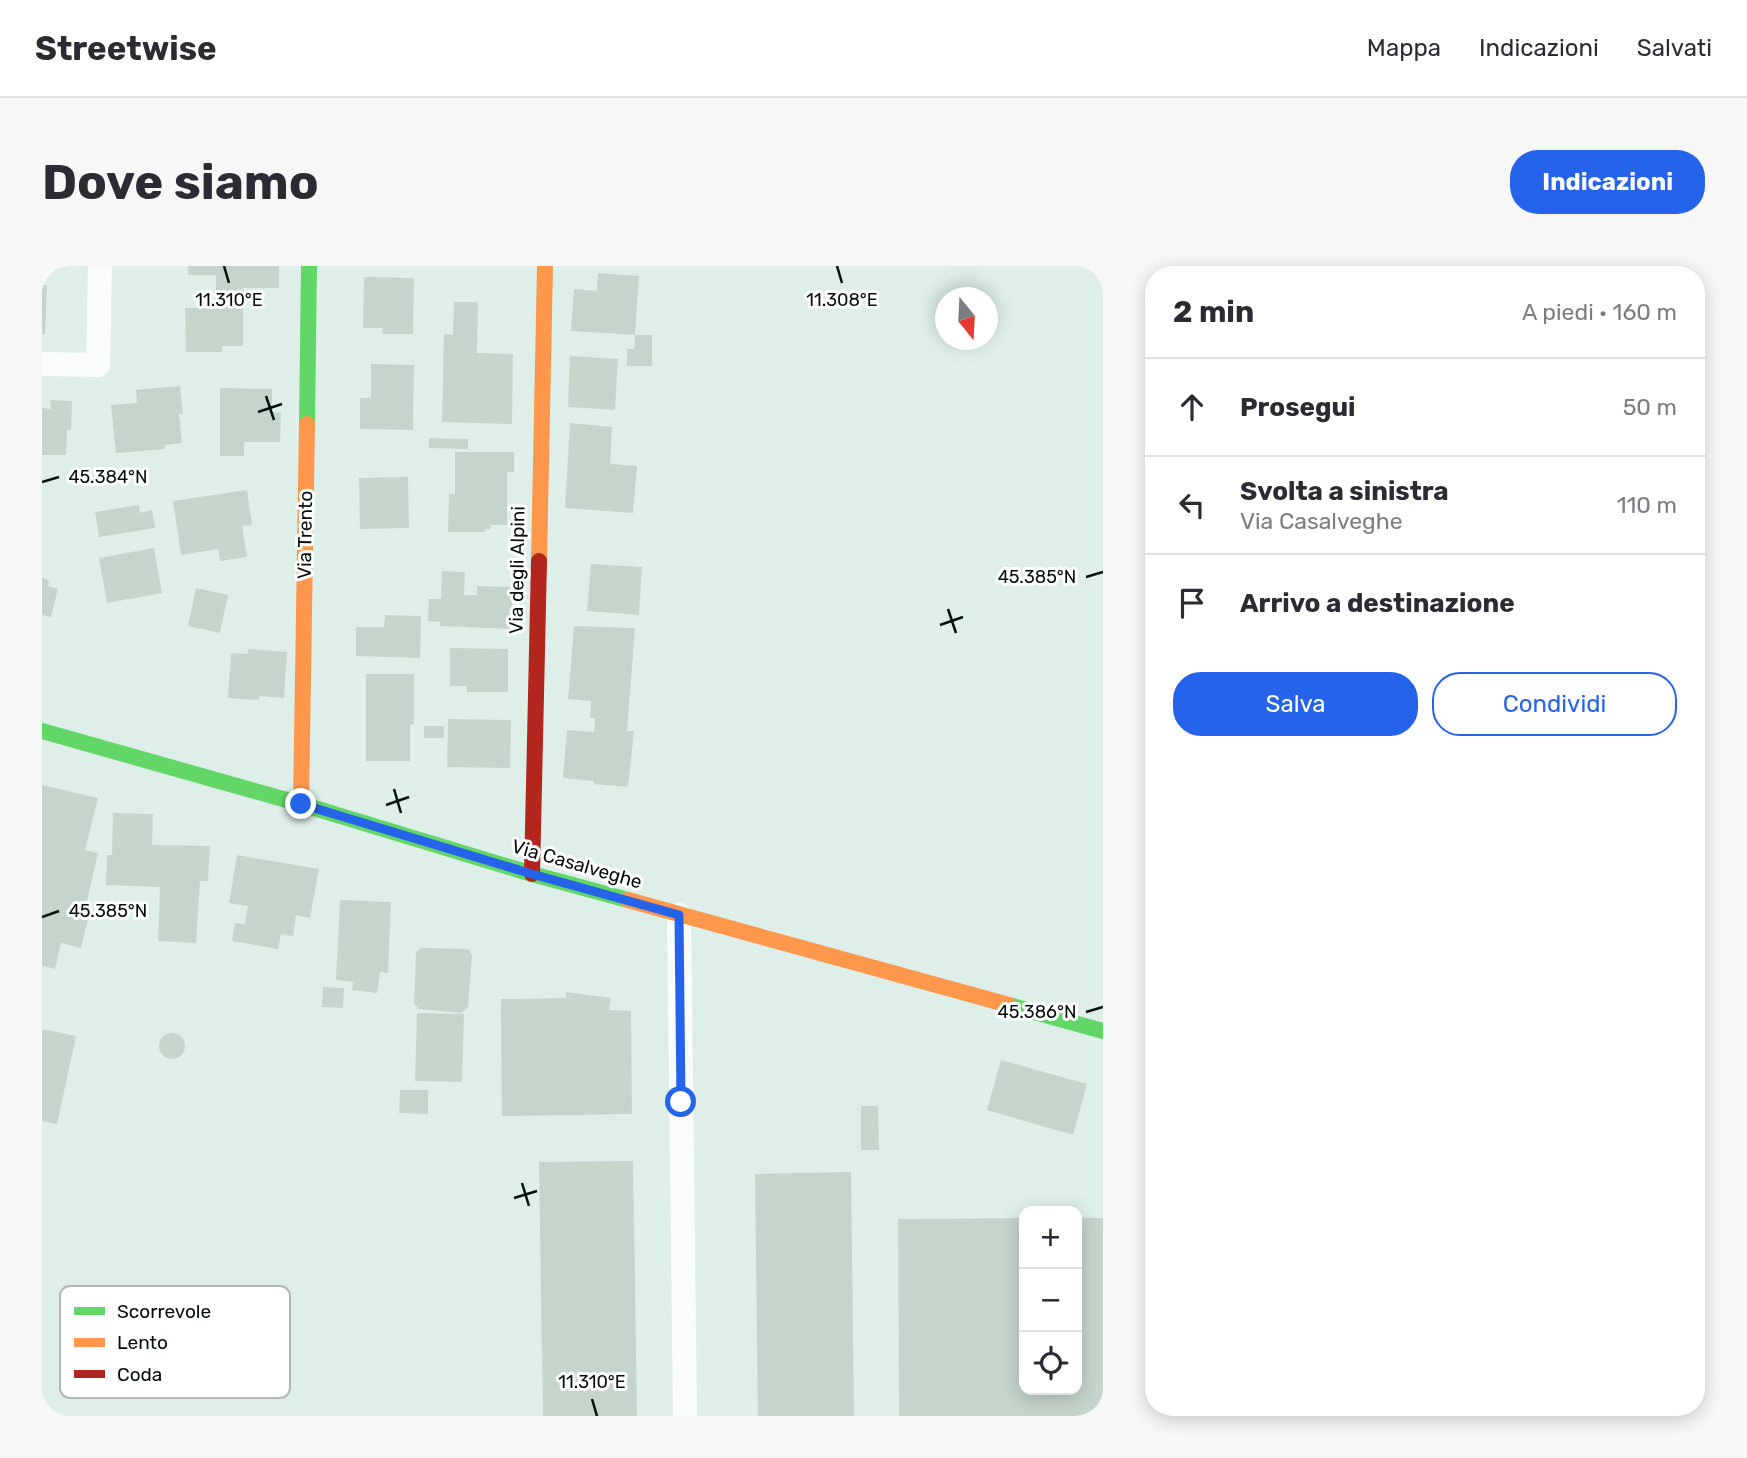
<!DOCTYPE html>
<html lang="it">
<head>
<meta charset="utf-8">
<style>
	body { margin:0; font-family:Rubik,sans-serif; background:#f7f7f7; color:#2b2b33 }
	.controls { position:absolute; right:21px; bottom:21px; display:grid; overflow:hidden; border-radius:14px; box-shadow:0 4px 18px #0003 }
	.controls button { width:63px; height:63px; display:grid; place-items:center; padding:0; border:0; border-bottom:2px solid #e1e1e2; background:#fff; color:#2b2b33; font:35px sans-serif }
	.compass { position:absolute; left:893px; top:21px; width:63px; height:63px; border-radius:50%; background:#fff; box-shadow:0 4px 18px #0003; rotate:162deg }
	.stop { position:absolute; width:21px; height:21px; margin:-16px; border:5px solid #2563eb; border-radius:50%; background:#fff }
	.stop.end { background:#2563eb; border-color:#fff; box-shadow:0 2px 7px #0008 }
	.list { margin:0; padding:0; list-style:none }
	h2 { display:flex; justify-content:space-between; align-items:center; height:91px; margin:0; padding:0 28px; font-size:30px }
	h2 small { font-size:23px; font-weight:400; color:#7c7c81 }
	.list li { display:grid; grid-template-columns:46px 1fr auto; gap:21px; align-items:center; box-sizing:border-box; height:98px; padding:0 28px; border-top:2px solid #e1e1e2 }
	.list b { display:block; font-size:26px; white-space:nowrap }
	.list p { margin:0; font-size:23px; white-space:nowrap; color:#7c7c81 }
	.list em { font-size:23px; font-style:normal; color:#7c7c81 }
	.actions { display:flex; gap:14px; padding:21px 28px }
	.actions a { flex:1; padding:16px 0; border:2px solid #2563eb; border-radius:28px; text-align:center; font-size:24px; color:#2563eb }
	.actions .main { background:#2563eb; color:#fff }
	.icon { flex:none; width:38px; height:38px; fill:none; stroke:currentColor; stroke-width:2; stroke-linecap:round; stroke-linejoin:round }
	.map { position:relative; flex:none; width:1061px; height:1150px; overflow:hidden; border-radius:28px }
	header { display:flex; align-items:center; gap:42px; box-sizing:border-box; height:98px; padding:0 35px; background:#fff; border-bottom:2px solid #e1e1e2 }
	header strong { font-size:33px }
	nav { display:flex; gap:38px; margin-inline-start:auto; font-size:24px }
	.intro { display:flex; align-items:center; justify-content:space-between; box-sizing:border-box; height:168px; padding:0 42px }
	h1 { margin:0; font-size:49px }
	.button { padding:18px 32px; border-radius:28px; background:#2563eb; color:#fff; font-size:24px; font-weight:700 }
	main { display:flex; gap:42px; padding:0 42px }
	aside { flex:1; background:#fff; border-radius:28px; box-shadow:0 4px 18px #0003 }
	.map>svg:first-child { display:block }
	.building { fill:#c6d5cc }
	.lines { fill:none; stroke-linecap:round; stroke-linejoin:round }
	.street { stroke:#fafcfc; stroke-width:24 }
	.fast { stroke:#63d668; stroke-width:16 }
	.slow { stroke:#ff974d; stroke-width:16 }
	.jam { stroke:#b3261e; stroke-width:16 }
	.route { stroke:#2563eb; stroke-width:9 }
	.ticks { fill:none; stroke:#050e0b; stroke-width:2.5 }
	.labels { text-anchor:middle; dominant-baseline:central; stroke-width:6; stroke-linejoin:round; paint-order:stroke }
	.street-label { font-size:19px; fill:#050e0b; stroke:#fff }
	.key { fill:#fff; stroke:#b4b7b6; stroke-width:2 }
	.key-label { font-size:19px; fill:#050e0b }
	.ticks-label { font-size:18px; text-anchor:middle; fill:#050e0b; stroke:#fff; stroke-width:6; stroke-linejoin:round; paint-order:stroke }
</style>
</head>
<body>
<header>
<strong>Streetwise</strong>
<nav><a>Mappa</a><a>Indicazioni</a><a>Salvati</a></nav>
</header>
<div class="intro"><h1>Dove siamo</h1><a class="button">Indicazioni</a></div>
<main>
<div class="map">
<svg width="1061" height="1150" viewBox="0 0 1061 1150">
	<rect width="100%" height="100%" fill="#deeee9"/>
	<path class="building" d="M146 0H237V22H201V80H180V86H144L143 42H174V9H146Z
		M556 7 597 10 593 69H610V100H585V83H592L593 69 529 65 532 23 555 25Z
		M322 11 372 12 371 68H340L341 62H321Z
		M0 19H5L3 68H0Z
		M412 36H436L435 87 471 88 470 158 400 156 402 68 411 69Z
		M528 90 576 93 573 144 526 141Z
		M329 98 372 99 371 164 318 163V132H329Z
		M138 120 141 148H137L140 177 123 179V183L74 187 69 139 95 137 94 124Z
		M178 122 230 123V146L239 147 238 176H202V190H178Z
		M8 134 30 135 29 164H25L24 189H0V142L9 143Z
		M528 157 570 161 568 198 595 200 591 247 523 242Z
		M387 172 426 173V183L387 182Z
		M413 186H472V206H465V259H449L448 263H443V266H406L407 228H413Z
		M366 211 367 262 318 263 317 212Z
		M205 224 210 259 200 260 205 291 178 295 176 283 139 289 131 235Z
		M97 239 98 247 110 244 113 262 57 271 53 246Z
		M112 282 120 327 65 337 57 292Z
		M549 298 600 301 597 349 545 345Z
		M400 305 423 306 422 329H435V320L471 321 469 363 398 360V356L386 355 387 333H399Z
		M0 312 7 314 6 320 16 323 9 351 0 349Z
		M154 322 186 329 178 367 146 360Z
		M343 349 379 350 378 392 314 390V361H342Z
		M532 360 593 362 585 465H592L586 521 552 518V515L521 512 525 464 552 466 553 452H548L549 435 526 433Z
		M408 382 466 383V426H425V420H408Z
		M206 383 245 386 242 432 218 430 217 434 186 432 189 387 206 388Z
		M324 408H372V458L368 459V495H324Z
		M406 453 469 454 468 502 405 501Z
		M382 460H402V472H382Z
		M0 519 56 532 43 584 56 587 42 648 47 649 39 682 19 677 13 703 0 700Z
		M71 547 111 548 110 579 168 580 166 615H158L154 677 116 675 118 621 64 619 65 589H70Z
		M195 589 277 603 268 652 254 649 251 670 239 668 236 683 190 675 193 657 203 658 206 640 187 637Z
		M298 634 349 636 346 707 338 706 335 727 310 724 311 716 294 714Z
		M380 682 427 683 430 689 426 741 419 747 377 743 372 738 374 686Z
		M281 721 302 722 301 742 280 741Z
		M524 726 569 732 567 744 589 745 590 848 460 850 459 733 524 732Z
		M375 747 422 748 420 816 373 815Z
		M0 763 34 770 15 858 0 855Z
		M117 780a13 13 0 1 1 26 0a13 13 0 1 1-26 0Z
		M959 794 1045 818 1031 869 945 844Z
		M358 824H386V848L357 847Z
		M819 840H836L837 884H819Z
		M591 895 595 1150H501L497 896Z
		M809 906 812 1150H716L713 908Z
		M982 952V1124H1035V952H1061V1150H857L856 953Z"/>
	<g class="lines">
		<path class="street" d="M0 98 56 99 58 0
			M637 649 643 1150"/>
		<path class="fast" d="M265 158 267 0
			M0 465 259 538 490 608 586 634
			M967 739 1061 765"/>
		<path class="slow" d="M497 295 503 0
			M259 538 265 158
			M586 634 967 739"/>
		<path class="jam" d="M490 608 497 295"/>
	</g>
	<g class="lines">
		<path class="route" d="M259 538 490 608 637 649 639 836"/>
	</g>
	<path class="ticks" d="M182 0 187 17M795 0 800 17M224 130 232 154M216 146 240 138M0 216 17 211M1044 311 1061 306M906 343 914 367M898 359 921 351M352 523 359 547M344 539 367 531M0 651 17 645M1044 746 1061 741M480 917 487 940M472 932 495 925M550 1133 555 1150"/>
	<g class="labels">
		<g class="street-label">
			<text transform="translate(263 269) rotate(-89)">Via Trento</text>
			<text transform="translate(475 304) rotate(-89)">Via degli Alpini</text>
			<text transform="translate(535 598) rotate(16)">Via Casalveghe</text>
		</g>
	</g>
	<rect x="18" y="1020" width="230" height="112" rx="10" class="key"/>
	<rect x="32" y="1041" width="31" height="8" fill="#63d668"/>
	<rect x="32" y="1072" width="31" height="9" fill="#ff974d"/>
	<rect x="32" y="1104" width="31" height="8" fill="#b3261e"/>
	<g class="key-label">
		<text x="75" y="1052">Scorrevole</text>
		<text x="75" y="1083">Lento</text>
		<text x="75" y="1115">Coda</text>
	</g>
	<g class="ticks-label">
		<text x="187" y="40">11.310°E</text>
		<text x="800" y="40">11.308°E</text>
		<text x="66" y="217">45.384°N</text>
		<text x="995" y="317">45.385°N</text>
		<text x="66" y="651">45.385°N</text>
		<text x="995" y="752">45.386°N</text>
		<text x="550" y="1122">11.310°E</text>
	</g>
</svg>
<div class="controls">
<button>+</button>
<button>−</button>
<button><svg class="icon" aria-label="locate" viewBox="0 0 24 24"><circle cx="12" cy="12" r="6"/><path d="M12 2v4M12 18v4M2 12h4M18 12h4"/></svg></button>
</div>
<svg class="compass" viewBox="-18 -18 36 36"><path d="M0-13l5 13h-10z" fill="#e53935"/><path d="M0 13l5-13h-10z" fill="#7c7c81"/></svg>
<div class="stop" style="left:639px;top:836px"></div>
<div class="stop end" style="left:259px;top:538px"></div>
</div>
<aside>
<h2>2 min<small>A piedi · 160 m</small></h2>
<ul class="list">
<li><svg class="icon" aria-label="ahead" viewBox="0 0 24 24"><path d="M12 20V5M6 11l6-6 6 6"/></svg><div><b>Prosegui</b></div><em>50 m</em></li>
<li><svg class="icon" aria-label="left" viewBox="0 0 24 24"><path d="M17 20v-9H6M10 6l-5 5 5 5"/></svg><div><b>Svolta a sinistra</b><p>Via Casalveghe</p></div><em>110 m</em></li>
<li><svg class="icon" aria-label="arrive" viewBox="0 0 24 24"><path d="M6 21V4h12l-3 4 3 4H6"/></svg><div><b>Arrivo a destinazione</b></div></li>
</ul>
<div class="actions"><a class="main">Salva</a><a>Condividi</a></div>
</aside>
</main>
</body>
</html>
